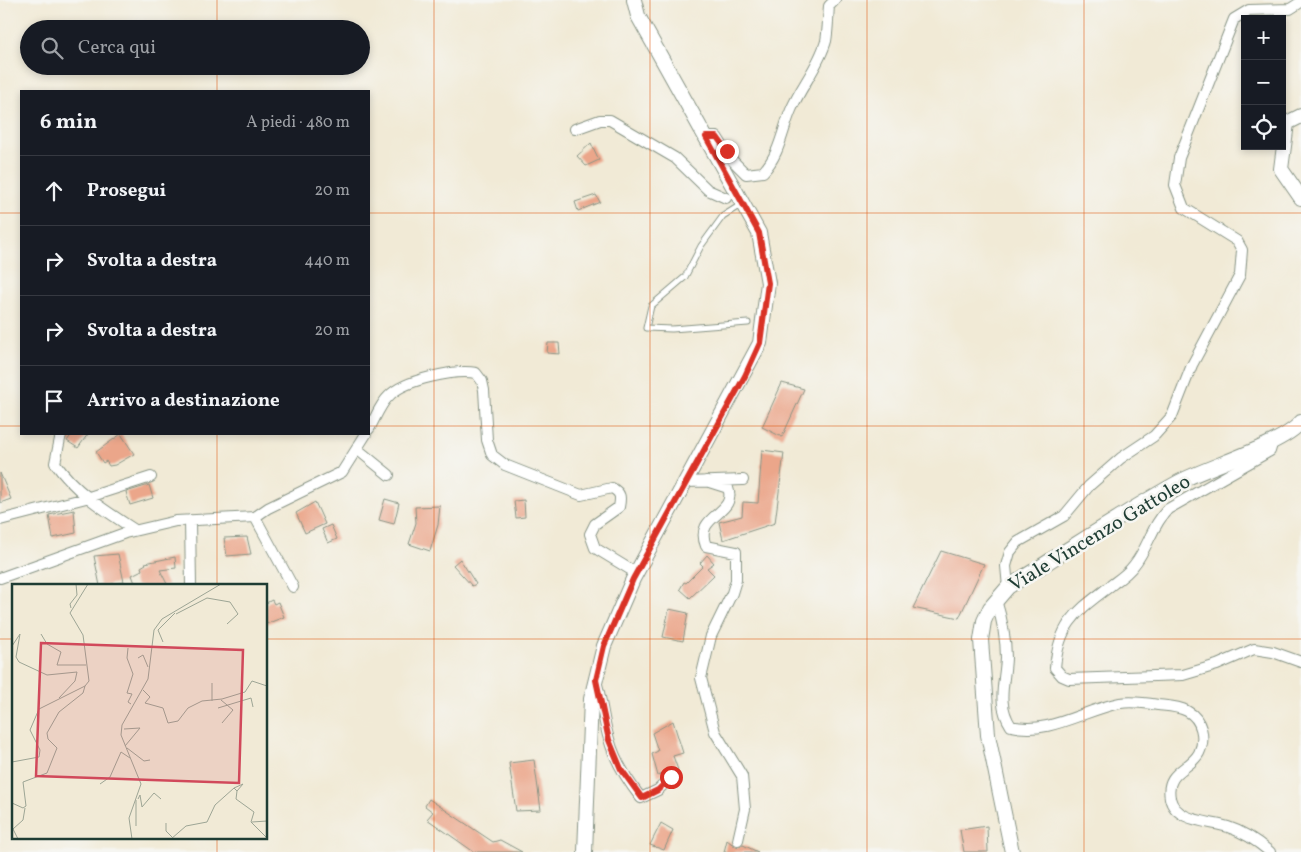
<!DOCTYPE html>
<html lang="it">
<head>
<meta charset="utf-8">
<style>
	body { margin:0; font-family:Vollkorn,serif; background:#20242c; color:#f1f3f6 }
	.controls { position:absolute; right:15px; top:15px; display:grid; overflow:hidden; border-radius:0px; box-shadow:0 2px 8px #0003 }
	.controls button { width:45px; height:45px; display:grid; place-items:center; padding:0; border:0; border-bottom:1px solid #363941; background:#171b24; color:#f1f3f6; font:25px sans-serif }
	.stop { position:absolute; width:15px; height:15px; margin:-11px; border:4px solid #d93025; border-radius:50%; background:#fff }
	.stop.end { background:#d93025; border-color:#fff; box-shadow:0 1px 5px #0008 }
	.list { margin:0; padding:0; list-style:none }
	h2 { display:flex; justify-content:space-between; align-items:center; height:65px; margin:0; padding:0 20px; font-size:21px }
	h2 small { font-size:16px; font-weight:400; color:#9ea1a6 }
	.list li { display:grid; grid-template-columns:32px 1fr auto; gap:15px; align-items:center; box-sizing:border-box; height:70px; padding:0 20px; border-top:1px solid #363941 }
	.list b { display:block; font-size:19px; white-space:nowrap }
	.list em { font-size:16px; font-style:normal; color:#9ea1a6 }
	.icon { flex:none; width:28px; height:28px; fill:none; stroke:currentColor; stroke-width:2; stroke-linecap:round; stroke-linejoin:round }
	.map { position:relative; flex:none; width:1301px; height:852px; overflow:hidden }
	.search { position:absolute; background:#171b24; box-shadow:0 2px 8px #0003; left:20px; top:20px; width:350px; height:55px; display:flex; align-items:center; gap:12px; box-sizing:border-box; padding:0 18px; border-radius:28px; color:#9ea1a6; font-size:19px }
	.panel { position:absolute; background:#171b24; box-shadow:0 2px 8px #0003; left:20px; top:90px; width:350px; height:345px; border-radius:0px }
	.map>svg:first-child { display:block }
	.building { fill:#eba68a }
	.lines { fill:none; stroke-linecap:round; stroke-linejoin:round }
	.lane-casing { stroke:#889485; stroke-width:7 }
	.street-casing { stroke:#889485; stroke-width:12 }
	.secondary-casing { stroke:#889485; stroke-width:16 }
	.lane { stroke:#fff; stroke-width:5 }
	.street { stroke:#fff; stroke-width:10 }
	.secondary { stroke:#fff; stroke-width:14 }
	.route { stroke:#d93025; stroke-width:6 }
	.grid { fill:none; stroke:#de580e; stroke-width:1; stroke-opacity:0.55 }
	.labels { text-anchor:middle; dominant-baseline:central; stroke-width:5; stroke-linejoin:round; paint-order:stroke }
	.street-label { font-size:20px; fill:#1f3d34; stroke:#f6f6f2 }
	.inset-road { fill:none; stroke:#9da595; stroke-width:1 }
	.view { fill:#d1495b; fill-opacity:0.15; stroke:#d1495b; stroke-width:2.5 }
	.inset-edge { fill:none; stroke:#1f3d34; stroke-width:2.5 }
</style>
</head>
<body>
<div class="map">
<svg width="1301" height="852" viewBox="0 0 1301 852">
	<rect width="100%" height="100%" fill="#f6f6f2"/>
	<filter id="ink" filterUnits="userSpaceOnUse"><feTurbulence type="fractalNoise" baseFrequency=".02" numOctaves="2"/><feDisplacementMap in="SourceGraphic" scale="10" xChannelSelector="R" yChannelSelector="G"/><feConvolveMatrix kernelMatrix="1 2 1 2 8 2 1 2 1" color-interpolation-filters="sRGB"/></filter>
	<filter id="wash" filterUnits="userSpaceOnUse"><feTurbulence type="fractalNoise" baseFrequency=".0096" numOctaves="4" result="noise"/><feDisplacementMap in="SourceGraphic" scale="20" xChannelSelector="R" yChannelSelector="G"/><feGaussianBlur stdDeviation="1.12" result="paint"/><feColorMatrix in="noise" values="0 0 0 0 0 0 0 0 0 0 0 0 0 0 0 0 0 1.4 0 .05"/><feComposite in="paint" operator="in"/></filter>
	<g filter="url(#wash)">
		<rect width="100%" height="100%" fill="#f1ead6"/>
		<g id="blocks">
			<path class="building" d="M591 143 599 160 586 166 577 156Z
				M596 195 600 202 578 211 575 202Z
				M548 343H559L560 354 547 353Z
				M782 383 804 389 782 437 762 427Z
				M72 434H88L78 448 67 441Z
				M121 434 134 454 115 465 109 466 106 461 103 463 96 452Z
				M762 450 784 453 775 523 723 540 719 522 742 516 743 502 758 503Z
				M0 473 11 499 0 503Z
				M149 485 153 498 130 505 126 492Z
				M385 499 399 503 394 524 379 520Z
				M524 500 525 517 516 518 514 501Z
				M315 502 325 524 305 533 296 513Z
				M440 506 438 525 430 551 409 544 416 523 415 507Z
				M74 510 76 533 53 538 49 515Z
				M331 525 337 539 328 543 322 529Z
				M247 537 251 554 227 556 224 538Z
				M941 551 984 564 959 618 913 608Z
				M118 554 124 582 100 586 94 556Z
				M707 555 714 563 707 568 714 575 690 598 680 589 684 582 686 583 703 566 700 563Z
				M175 557 176 568 160 570 168 586H136L132 575 142 570 141 567 146 564 145 563Z
				M460 559 476 584 472 586 453 565Z
				M272 600 274 604 278 602 284 617 266 624V603Z
				M669 609 688 613 683 641 663 637Z
				M673 721 683 753 673 756 678 770 669 771 658 776 652 754 658 751 652 733Z
				M534 760 541 810 516 811 509 763Z
				M429 799 493 842 500 840 522 852H474L427 819 433 812 425 806Z
				M661 823 673 830 664 850 650 845Z
				M987 826 988 852H964L960 830Z
				M727 840 736 847 743 845 758 852H724Z"/>
		</g>
	</g>
	<g filter="url(#ink)">
		<use href="#blocks" fill-opacity="0" stroke="#889485" stroke-width="1"/>
		<g class="lines">
			<g class="lane-casing">
				<path id="lane" d="M742 204 723 216 701 246 685 277 651 306 646 328 672 329 748 323"/>
			</g>
			<g class="street-casing">
				<path id="street" d="M575 129 600 120H610L675 158 708 190 726 198
					M706 137H717L731 159 746 174 763 172C780 154 782 131 791 110 801 86 819 66 826 41 828 30 828 17 829 6L835 0
					M369 429C375 419 380 404 389 396 404 380 455 369 476 373L482 381 484 390 487 440 492 455 505 465 581 495 612 488C621 493 621 497 619 507L595 524 590 534 595 548 636 573
					M61 434 55 463C76 493 106 511 135 530
					M1273 441 1270 451 1168 509C1152 525 1148 548 1134 565 1129 572 1121 578 1114 583 1080 610 1059 620 1055 668L1062 676 1069 679 1183 675 1217 665 1254 649 1273 652 1301 662
					M357 449 389 475
					M706 481 728 488C738 515 693 514 706 546L736 552V580L732 593 711 636 701 678 715 732 742 776 745 809 738 840
					M687 482 743 480
					M255 517 293 587
					M0 520 86 498 151 477
					M190 520 191 586
					M0 578 125 533 176 521 255 517 268 508 342 472 366 434
					M1008 587 1006 566 1010 552 1018 542 1064 516 1089 486 1121 458 1154 436 1172 416 1192 365 1240 275 1242 250 1237 241 1184 208 1175 185 1179 158 1234 19 1249 10 1290 9 1301 2
					M996 600C1002 619 1006 638 1006 658 1005 683 996 703 1011 726 1050 735 1083 710 1120 703 1132 701 1146 703 1158 705 1168 706 1178 706 1187 711 1202 719 1206 738 1199 753 1190 770 1165 771 1170 798 1175 822 1210 821 1228 827 1244 832 1257 841 1270 852
					M596 681C602 700 603 720 609 739 615 761 627 780 641 798L658 790 671 777"/>
			</g>
			<g class="secondary-casing">
				<path id="secondary" d="M1301 116 1287 123 1281 169 1301 198
					M585 852 591 699 604 646 633 579 760 343 768 283 759 233 638 16 634 0
					M1012 852 988 735 981 640 984 621 990 608 1008 587C1065 552 1121 514 1179 482 1209 466 1282 445 1301 422"/>
			</g>
			<use href="#lane" class="lane"/>
			<use href="#street" class="street"/>
			<use href="#secondary" class="secondary"/>
		</g>
	</g>
	<g class="lines" filter="url(#ink)">
		<path class="route" d="M671 777 658 790 642 798 621 769 609 740 596 680 604 646 633 579 745 376 760 343 768 283 759 233 706 137H717L727 151"/>
	</g>
	<path class="grid" d="M217 0V29M434 0V852M650 0V852M867 0V852M1084 0V852M217 66V91M0 213H21M369 213H1301M0 426H21M369 426H1301M217 434V586M0 639H14M266 639H1301M217 838V852"/>
	<g class="labels">
		<g class="street-label">
			<text transform="translate(1100 534) rotate(-31)">Viale Vincenzo Gattoleo</text>
		</g>
	</g>
	<g transform="translate(12 584)">
		<rect width="255" height="255" fill="#f1ead6"/>
		<path class="inset-road" d="M59 24 58 20 65 11 64 0M164 30 195 14 218 18 226 30 215 40M29 50 35 60 49 68 45 81H74M151 58 146 46 163 29M0 62 8 50 4 73 7 78 35 91 65 88 63 97 47 114M116 64 115 74 121 90 115 109 120 110 116 118 119 120M126 74 131 71 136 83M131 106 138 113 133 119 151 124 156 139 166 137 176 124 190 117 210 115 233 108 240 97 255 102M209 116 221 126 210 139M200 117V99M206 124 239 114 241 123M112 145 128 144 113 162M115 164 132 177 138 176M0 178 27 173 28 166 18 146 27 125 73 102 77 97 71 51 58 29 76 0M88 200 98 193 109 168 118 174M222 204 231 200 225 207M126 215 128 211 130 223 142 209 149 215M0 219 11 224 14 222 11 198 35 189 45 164 36 155 35 149 47 128 71 109 73 102M240 238 255 237M154 239V247L160 253M124 242V216M6 255 1 245 11 236 13 224M120 255 117 234 129 200 109 151 110 141 136 95 142 46 150 35 209 0M159 255 174 242 195 238 203 221 222 204 225 207 224 215 242 228 239 238 255 254"/>
		<path class="view" d="M29 59 231 66 227 199 24 192Z"/>
		<rect width="255" height="255" class="inset-edge"/>
	</g>
</svg>
<div class="controls">
<button>+</button>
<button>−</button>
<button><svg class="icon" aria-label="locate" viewBox="0 0 24 24"><circle cx="12" cy="12" r="6"/><path d="M12 2v4M12 18v4M2 12h4M18 12h4"/></svg></button>
</div>
<div class="stop" style="left:671px;top:777px"></div>
<div class="stop end" style="left:727px;top:151px"></div>
<div class="search"><svg class="icon" aria-label="search" viewBox="0 0 24 24"><circle cx="10" cy="10" r="6"/><path d="M15 15l6 6"/></svg>Cerca qui</div>
<section class="panel">
<h2>6 min<small>A piedi · 480 m</small></h2>
<ul class="list">
<li><svg class="icon" aria-label="ahead" viewBox="0 0 24 24"><path d="M12 20V5M6 11l6-6 6 6"/></svg><div><b>Prosegui</b></div><em>20 m</em></li>
<li><svg class="icon" aria-label="right" viewBox="0 0 24 24"><path d="M7 20v-9h11M14 6l5 5-5 5"/></svg><div><b>Svolta a destra</b></div><em>440 m</em></li>
<li><svg class="icon" aria-label="right" viewBox="0 0 24 24"><path d="M7 20v-9h11M14 6l5 5-5 5"/></svg><div><b>Svolta a destra</b></div><em>20 m</em></li>
<li><svg class="icon" aria-label="arrive" viewBox="0 0 24 24"><path d="M6 21V4h12l-3 4 3 4H6"/></svg><div><b>Arrivo a destinazione</b></div></li>
</ul>
</section>
</div>
</body>
</html>
